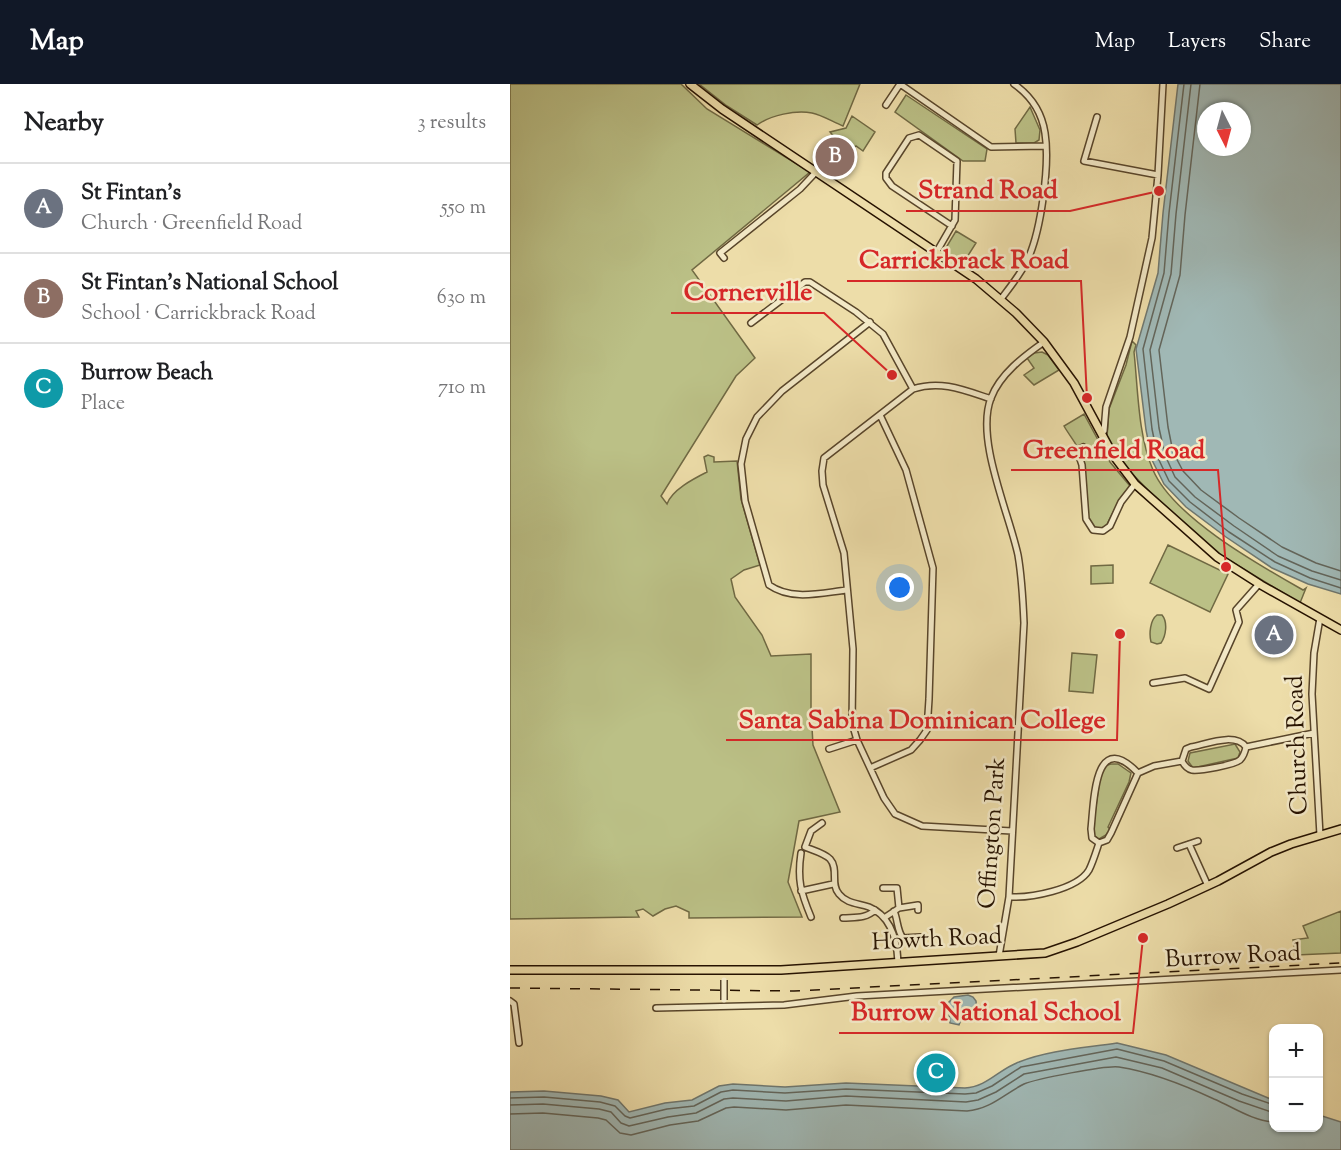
<!DOCTYPE html>
<html lang="en">
<head>
<meta charset="utf-8">
<style>
	body { margin:0; font-family:"Sorts Mill Goudy",serif; background:#f6f6f6; color:#202124 }
	.controls { position:absolute; right:18px; bottom:18px; display:grid; overflow:hidden; border-radius:12px; box-shadow:0 2px 4px #0004 }
	.controls button { width:54px; height:54px; display:grid; place-items:center; padding:0; border:0; border-bottom:2px solid #e0e0e0; background:#fff; color:#202124; font:30px sans-serif }
	.compass { position:absolute; left:687px; top:18px; width:54px; height:54px; border-radius:50%; background:#fff; box-shadow:0 2px 4px #0004; rotate:174deg }
	.you { position:absolute; left:390px; top:504px; width:21px; height:21px; margin:-15px; border:4px solid #fff; border-radius:50%; background:#1a73e8; box-shadow:0 0 0 9px #1a73e833 }
	.badge { display:grid; place-items:center; width:39px; height:39px; border-radius:50%; background:#111827; color:#fff; font-size:20px; font-weight:700 }
	.pin { position:absolute; translate:-50% -50%; border:3px solid #fff; box-shadow:0 2px 6px #0006 }
	.list { margin:0; padding:0; list-style:none }
	h2 { display:flex; justify-content:space-between; align-items:center; height:78px; margin:0; padding:0 24px; font-size:26px }
	h2 small { font-size:20px; font-weight:400; color:#757577 }
	.list li { display:grid; grid-template-columns:39px 1fr auto; gap:18px; align-items:center; box-sizing:border-box; height:90px; padding:0 24px; border-top:2px solid #e0e0e0 }
	.list b { display:block; font-size:22px; white-space:nowrap }
	.list p { margin:0; font-size:20px; white-space:nowrap; color:#757577 }
	.list em { font-size:20px; font-style:normal; color:#757577 }
	.map { position:relative; flex:none; width:831px; height:1066px; overflow:hidden }
	header { display:flex; align-items:center; gap:36px; box-sizing:border-box; height:84px; padding:0 30px; background:#111827; color:#fff }
	header strong { font-size:28px }
	nav { display:flex; gap:33px; margin-inline-start:auto; font-size:21px }
	main { display:flex }
	aside { flex:1; background:#fff }
	.map>svg:first-child { display:block }
	.green { fill:#bbc086; stroke:#706943; stroke-width:1.5 }
	.water { fill:#a0b8b5; stroke:#6f766d; stroke-width:1.5; fill-rule:evenodd }
	.lines { fill:none; stroke-linecap:round; stroke-linejoin:round }
	.shore { stroke:#63655a; stroke-width:1.5 }
	.minor-casing { stroke:#58452a; stroke-width:8 }
	.major-casing { stroke:#261200; stroke-width:10 }
	.minor { stroke:#f3e9c7; stroke-width:5 }
	.major { stroke:#eddda9; stroke-width:7 }
	.rail { stroke:#261200; stroke-width:1.5; stroke-dasharray:10 10; stroke-linecap:butt }
	.minor-bridge-casing { stroke:#58452a; stroke-width:8; stroke-linecap:butt }
	.minor-bridge { stroke:#f3e9c7; stroke-width:5 }
	.labels { text-anchor:middle; dominant-baseline:central; stroke-width:5; stroke-linejoin:round; paint-order:stroke }
	.street-label { font-size:24px; fill:#261200; stroke:#f3e9c7 }
	.leader { fill:none; stroke:#d62828; stroke-width:2 }
	.callout-dot { fill:#d62828; stroke:#f3e9c7; stroke-width:2 }
	.callout-label { font-size:26px; text-anchor:middle; font-weight:bold; fill:#d62828; stroke:#f3e9c7; stroke-width:5; stroke-linejoin:round; paint-order:stroke }
</style>
</head>
<body>
<header>
<strong>Map</strong>
<nav><a>Map</a><a>Layers</a><a>Share</a></nav>
</header>
<main>
<aside>
<h2>Nearby<small>3 results</small></h2>
<ul class="list">
<li><span class="badge" style="background:#6b7280">A</span><div><b>St Fintan's</b><p>Church · Greenfield Road</p></div><em>550 m</em></li>
<li><span class="badge" style="background:#8d6e63">B</span><div><b>St Fintan's National School</b><p>School · Carrickbrack Road</p></div><em>630 m</em></li>
<li><span class="badge" style="background:#0f9aa8">C</span><div><b>Burrow Beach</b><p>Place</p></div><em>710 m</em></li>
</ul>
</aside>
<div class="map">
<svg width="831" height="1066" viewBox="0 0 831 1066">
	<rect width="100%" height="100%" fill="#eddda9"/>
	<filter id="stains"><feTurbulence type="fractalNoise" baseFrequency=".00333" numOctaves="4"/><feColorMatrix values="0 0 0 0 .2 0 0 0 0 .09 0 0 0 0 .02 0 0 0 .5 -.17"/></filter>
	<radialGradient id="worn" r=".72"><stop offset=".6" stop-color="#630" stop-opacity="0"/><stop offset="1" stop-color="#630" stop-opacity=".3"/></radialGradient>
	<path class="green" d="M0 0H171L197 25 300 88 182 186 245 274 226 292 151 412 157 420C162 406 183 395 197 388L194 373 198 371 204 373V378L227 377 231 415 250 481 234 486 221 495 225 513 252 551 261 572 301 570V626L303 661 330 728 289 737 278 798 292 833 179 834V828L166 822 155 825 143 832 133 825 126 827 129 833 0 835Z
		M189 0H350L333 42C323 38 312 31 302 29 285 26 261 31 247 41L217 22Z
		M396 11 477 65 475 77H453L385 28Z
		M520 23 530 46 529 56 524 59H506L505 45Z
		M342 32 365 48 353 67 346 62 342 65 337 59 332 62 320 48 336 44Z
		M446 147 466 159 452 181 434 167Z
		M622 257 626 261 624 268C628 305 628 352 643 386 663 433 749 481 793 506L796 504 790 519 704 467 657 426 612 379 597 353 599 325 616 281Z
		M532 268 538 271 549 286 524 301 514 291 524 284 517 274 524 269Z
		M574 330 600 378 620 402 610 415 595 444C590 444 586 445 582 441 572 431 578 388 571 370 567 360 559 351 554 342Z
		M658 461 718 490 700 528 640 499Z
		M603 481V499L581 500V482Z
		M647 531H652C658 538 656 552 651 559L647 560 641 558C639 550 640 536 647 531Z
		M562 569 587 571 583 609 559 607Z
		M725 660 730 668 728 674 683 684 678 677 680 669Z
		M601 680H608L621 689 619 698 598 743 600 745 596 751 589 755 582 750 591 687 594 682Z
		M831 827V869L786 871 783 856 798 854 793 842Z"/>
	<path class="water" d="M668 0H831V510L798 500 762 484 716 453 676 423 654 400 642 376 636 346 626 265 648 189 653 129ZM696 27H732V63H696Z
		M458 911 463 913 466 917 467 929 461 933 453 931 449 941 440 939 438 919 444 913Z
		M607 959 656 971 763 1016 764 1044H808L809 1031 831 1038V1066H0V1008L34 1007 91 1012 108 1016 119 1028 155 1019 182 1016 209 1002 223 1000 275 1003 336 999 455 1004C477 1003 489 985 509 978 539 966 575 964 607 959Z"/>
	<g class="lines">
		<path class="shore" d="M674 0 659 129 654 189 633 265 642 345 648 374 659 397 680 418 719 448 765 478 800 494 831 504
			M681 0 666 130 661 190 640 266 649 344 655 371 665 393 685 413 724 442 768 472 802 487 831 496
			M690 0 675 131 670 191 649 266 658 343 663 368 673 387 691 406 729 434 772 463 806 479 831 487
			M0 1014 34 1013 90 1018 105 1022 115 1032 120 1034 157 1025 184 1022 211 1008 223 1006 275 1009 336 1005 455 1010 466 1009 482 1002 511 983 607 965 654 977 732 1010 764 1021
			M0 1021 33 1020 89 1025 101 1028 111 1039 119 1042 158 1033 186 1029 214 1015 223 1014 276 1017 336 1012 456 1018 468 1016 486 1008 514 990 606 973 652 984 729 1017 764 1029
			M0 1030 33 1029 88 1034 96 1036 110 1049 121 1051 160 1041 188 1037 216 1024 224 1023 276 1026 336 1021 457 1027C481 1025 494 1010 514 1000 526 995 596 981 609 983 642 988 674 1001 704 1015 723 1023 743 1037 764 1038"/>
		<g class="minor-casing">
			<path id="minor" d="M390 0 481 63 536 62
				M376 21 390 0
				M587 33 574 77 648 91
				M426 169 445 136 447 77 409 51 399 54 376 89V94L382 102 442 142
				M214 174 210 169 290 105 306 88
				M491 215C500 203 510 191 517 177 531 148 540 81 535 49 532 29 521 12 504 0
				M241 239 295 198H300L346 228 373 250 403 305
				M481 315C454 306 431 296 403 305L314 374 312 387 313 401 334 469 343 565 342 639 347 656 374 714 385 730 412 742 502 747
				M591 349 594 347 596 323 620 253 642 154 648 91 653 0
				M573 363 567 366 572 381 576 435 583 446 593 447 600 442 611 418 625 400
				M337 506C310 509 282 517 259 501L235 417 231 380 236 355 247 333 272 307 360 238
				M643 599 675 594 699 605 729 538 726 526 749 500
				M319 665 347 656
				M672 677C674 681 677 685 682 686 690 687 724 681 730 676 734 672 735 668 736 663L804 649
				M672 677 676 665 681 663C697 660 725 648 736 663
				M360 684 401 666 410 656 417 646 419 615 423 484 396 386 370 331
				M312 739 301 747 295 763C302 766 314 769 320 775 329 785 320 800 329 810 337 820 348 819 359 823 381 832 387 857 388 878
				M810 751 802 610 804 569 810 534
				M589 759 582 754 581 745C584 718 584 643 628 689
				M679 760 698 802
				M667 764 688 757
				M291 769C287 796 291 809 301 833
				M373 804H387L389 824 374 834
				M291 807 323 800
				M499 813C520 814 567 806 579 786 583 778 586 768 589 759L597 756 601 749 628 689 644 682 672 677
				M389 824 408 821V826
				M384 827C388 836 387 847 393 854L410 853
				M333 834C344 833 356 835 365 826
				M489 872 499 813 514 539C513 516 512 494 508 471 499 429 465 355 481 314 490 290 514 272 534 258
				M0 917 4 920 9 959
				M146 924 274 921 347 912 420 908 831 886"/>
		</g>
		<g class="major-casing">
			<path id="major" d="M180 0 212 25 466 195 506 229 534 258 564 299 603 371 625 400 707 473 751 501 831 546
				M0 886H271L535 869 567 858 658 820 708 797 761 768 781 760 831 745"/>
		</g>
		<use href="#minor" class="minor"/>
		<use href="#major" class="major"/>
		<path class="rail" d="M0 904 284 907 831 879"/>
		<g class="minor-bridge-casing">
			<path id="minor-bridge" d="M214 896V916"/>
		</g>
		<use href="#minor-bridge" class="minor-bridge"/>
	</g>
	<g class="labels">
		<g class="street-label">
			<text transform="translate(788 661) rotate(-92)">Church Road</text>
			<text transform="translate(483 749) rotate(-86)">Offington Park</text>
			<text transform="translate(427 856) rotate(-3)">Howth Road</text>
			<text transform="translate(723 873) rotate(-3)">Burrow Road</text>
		</g>
	</g>
	<path class="leader" d="M649 107L560 127H396M577 314L571 197H337M382 291L314 229H161M716 483L708 386H501M610 550L607 656H216M633 854L623 949H329"/>
	<g class="callout-dot">
		<circle cx="649" cy="107" r="6"/>
		<circle cx="577" cy="314" r="6"/>
		<circle cx="382" cy="291" r="6"/>
		<circle cx="716" cy="483" r="6"/>
		<circle cx="610" cy="550" r="6"/>
		<circle cx="633" cy="854" r="6"/>
	</g>
	<g class="callout-label">
		<text x="478" y="114">Strand Road</text>
		<text x="454" y="184">Carrickbrack Road</text>
		<text x="238" y="216">Cornerville</text>
		<text x="604" y="374">Greenfield Road</text>
		<text x="412" y="644">Santa Sabina Dominican College</text>
		<text x="476" y="936">Burrow National School</text>
	</g>
	<rect width="100%" height="100%" filter="url(#stains)"/>
	<rect width="100%" height="100%" fill="url(#worn)"/>
</svg>
<div class="controls">
<button>+</button>
<button>−</button>
</div>
<svg class="compass" viewBox="-18 -18 36 36"><path d="M0-13l5 13h-10z" fill="#e53935"/><path d="M0 13l5-13h-10z" fill="#757577"/></svg>
<div class="you"></div>
<div class="pin badge" style="left:764px;top:551px;background:#6b7280">A</div>
<div class="pin badge" style="left:325px;top:73px;background:#8d6e63">B</div>
<div class="pin badge" style="left:426px;top:989px;background:#0f9aa8">C</div>
</div>
</main>
</body>
</html>
